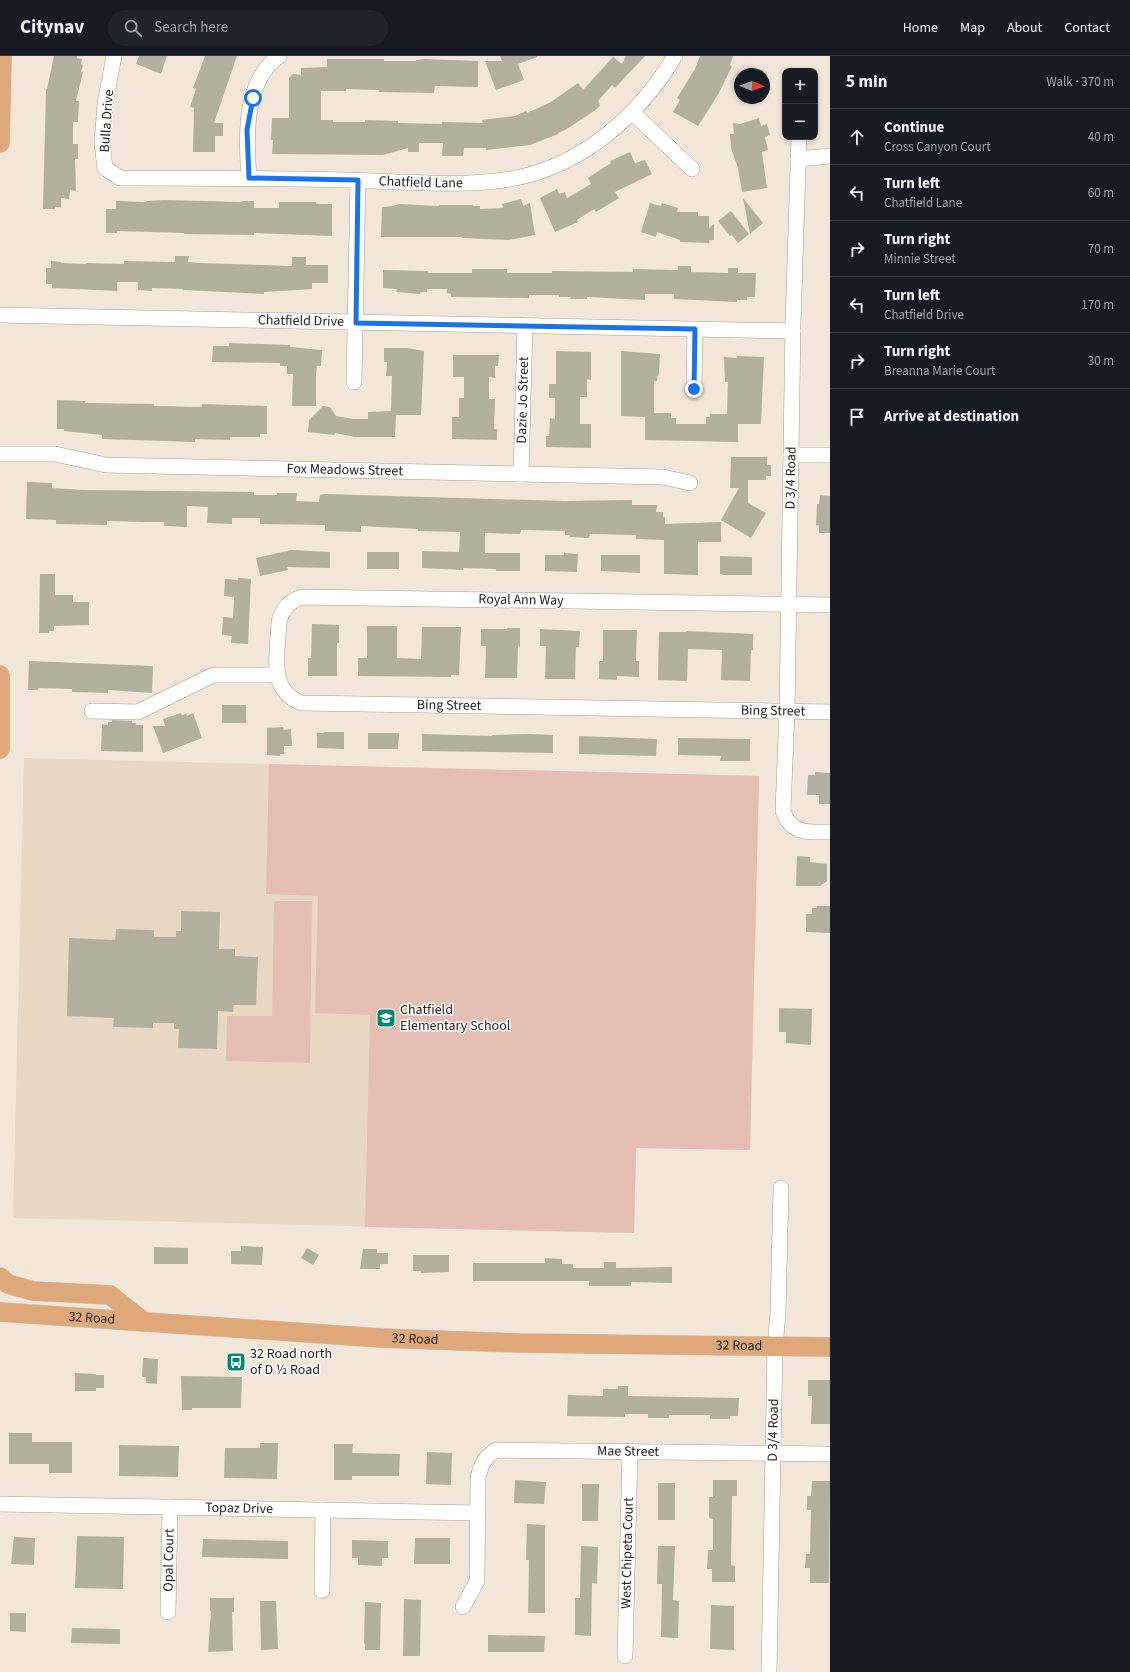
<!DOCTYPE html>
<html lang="en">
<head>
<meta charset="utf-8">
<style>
	body { margin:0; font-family:"Source Sans 3",sans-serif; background:#20242c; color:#f1f3f6 }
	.controls { position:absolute; right:12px; top:12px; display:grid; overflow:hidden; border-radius:8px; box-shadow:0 2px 6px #0003 }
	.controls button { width:36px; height:36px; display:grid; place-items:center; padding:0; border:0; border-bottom:1px solid #363941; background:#171b24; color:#f1f3f6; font:20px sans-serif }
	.compass { position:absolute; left:734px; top:12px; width:36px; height:36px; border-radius:50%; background:#171b24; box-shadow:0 2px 6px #0003; rotate:91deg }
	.stop { position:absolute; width:12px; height:12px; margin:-9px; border:3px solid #1a73e8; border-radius:50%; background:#fff }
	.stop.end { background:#1a73e8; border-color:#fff; box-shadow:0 1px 4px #0008 }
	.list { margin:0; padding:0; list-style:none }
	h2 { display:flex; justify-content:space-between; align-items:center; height:52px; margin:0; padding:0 16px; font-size:17px }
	h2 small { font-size:13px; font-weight:400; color:#9ea1a6 }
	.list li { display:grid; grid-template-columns:26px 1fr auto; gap:12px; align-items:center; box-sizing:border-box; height:56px; padding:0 16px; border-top:1px solid #363941 }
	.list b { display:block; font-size:15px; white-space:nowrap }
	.list p { margin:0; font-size:13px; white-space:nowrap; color:#9ea1a6 }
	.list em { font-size:13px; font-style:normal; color:#9ea1a6 }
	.icon { flex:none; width:22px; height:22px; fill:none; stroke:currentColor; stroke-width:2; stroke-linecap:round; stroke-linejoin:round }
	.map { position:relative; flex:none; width:830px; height:1616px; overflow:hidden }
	header { display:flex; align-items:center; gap:24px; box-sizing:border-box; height:56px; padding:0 20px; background:#171b24; border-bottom:1px solid #363941 }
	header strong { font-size:19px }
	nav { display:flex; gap:22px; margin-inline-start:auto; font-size:14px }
	.search { width:280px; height:36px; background:#20242c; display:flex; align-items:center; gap:10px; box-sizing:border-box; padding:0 14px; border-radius:22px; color:#9ea1a6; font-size:15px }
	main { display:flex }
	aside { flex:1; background:#171b24 }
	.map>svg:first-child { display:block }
	.built { fill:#e8d8c3 }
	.green { fill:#e5beb3 }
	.building { fill:#b3af9e }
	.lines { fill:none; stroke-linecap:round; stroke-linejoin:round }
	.minor-casing { stroke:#a69b8d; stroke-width:16 }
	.major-casing { stroke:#cbcac9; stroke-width:20 }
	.minor { stroke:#fff; stroke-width:15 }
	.major { stroke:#dea87a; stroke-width:19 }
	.route { stroke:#1a73e8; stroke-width:5 }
	.labels { text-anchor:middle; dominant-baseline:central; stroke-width:3; stroke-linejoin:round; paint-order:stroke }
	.street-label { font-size:14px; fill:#27231d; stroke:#fff }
	.poi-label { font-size:14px; fill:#27231d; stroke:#fff; text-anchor:start }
</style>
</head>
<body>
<header>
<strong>Citynav</strong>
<div class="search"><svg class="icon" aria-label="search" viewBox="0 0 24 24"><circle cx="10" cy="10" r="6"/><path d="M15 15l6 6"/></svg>Search here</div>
<nav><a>Home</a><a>Map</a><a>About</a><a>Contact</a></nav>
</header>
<main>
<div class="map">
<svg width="830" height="1616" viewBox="0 0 830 1616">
	<rect width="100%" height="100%" fill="#f1e6d7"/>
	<path class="built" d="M24 702 759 720 750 1094 636 1092 634 1177 13 1162Z"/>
	<path class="green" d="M269 708 759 720 750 1094 636 1092 634 1177 365 1171 370 959 315 957 318 840 266 838Z
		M274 845H312L310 1007 226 1005 227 960H272Z"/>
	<path class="building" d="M54 0H77V2L82 3 81 8 83 9 81 16H83L76 45H79L78 66H73V88H78V103H75L76 135 70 134 69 143 61 142V151H55V153H43L46 33H47Z
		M139 0H167L161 18 136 8Z
		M205 0H237L214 67H223V80H215V96H193L194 52 190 51 196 33 193 32Z
		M500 0H537V1L518 8 524 24 496 34 485 5H502Z
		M626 0H645L615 32 612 29 598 45 600 49 597 53 565 74 558 77V78L530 89 486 94V92H464L463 100H442L443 87H419V96H408V92L383 99 272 98 273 84H271L272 62H289V22L293 18 301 19V12L327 11V3H384V5H416V4L424 3 478 5V31L435 30 434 37 379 36V34L346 33V35H321V64H333V66H365V64L398 65V67L442 68V66L483 67 482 64 515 60 526 55 527 57 551 46 578 27 583 34 613 1 622 8Z
		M700 0H733L730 9 732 10 719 37 698 70 673 56 680 44 677 42 695 13Z
		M759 62 761 70 767 68 770 79 765 81 768 94 762 96 767 132 742 136 738 112 731 92 730 78H734L733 67 740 68Z
		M630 96 635 107 645 104 652 118 615 136 619 142 596 156 594 153 577 164 578 166 555 176 540 142 557 133 559 138 565 136 567 142 591 128 588 122 611 107 610 105Z
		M743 142 763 167 750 178Z
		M521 143 523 150 530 147 535 179 509 184 462 182V181H381L382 151 394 150 395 149 399 148 439 150V149H473V150H480V153L503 152 502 148Z
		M164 144 242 146V145H254V152H279V146H316V148H332V180L254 177V179L184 178V177L117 175V177H106V153H116V145L146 146V145Z
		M650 147 661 150 662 147 678 152 677 156H698V160H709V172L714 168V184H709V187L680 186V184L657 176 656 181 641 176Z
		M731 155 749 178 738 187 732 179 730 180 718 165Z
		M175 200H189L188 206 199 207 292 210V201H306V209H328V227H312V233L264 236V238L183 234V233L152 232V235L138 234V226H117V235L52 232V228H46V212H51V205L61 206V207L86 208V207L124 208V205L175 206Z
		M678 210H691V216L728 217V212H738V217H756L755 241H747V244H737V246L674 243V238H645V244L587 241V243H570L571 241H559V239H529V242L451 241V238L447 237V233H427V236H420V238L396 236 397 233 383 232V214L428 215V217H472V213H507V217H552V215L633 216V213L678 214Z
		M229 287 290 289V291L322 294 321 310H317L316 319V350H292L293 318H287V310H280V307L212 306 213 290H229Z
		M384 292H407L424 295 421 359H396L395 381H355L335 377 334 379 308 376 309 364 323 350 330 351 336 360 353 363H368V356L391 355 392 320H386L387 306H384Z
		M556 295 591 296V324L587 323V341H580V368H591V392L546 391V380H549L550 362 555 363V342H549V328H556Z
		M621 295 660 298 659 318H658L657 325H654V357H671V362H676V368H706V361H710V358H727L728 326H725L724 301 737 302V300L764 301 761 368H738V386L645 384V361L621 360Z
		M453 299H499L498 310H495V322L489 321V343H495L494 373H497V384L452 383V361H459V342H464V321H453Z
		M57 344 85 345V347L154 348V350L202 351V348L267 350V378H260V381H230V384L195 383V386L102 383V379L64 375V373H57Z
		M731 401H767V409H771V420H766V424H748V447L766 457 751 482 721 464 739 432H730Z
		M27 426 52 427V432L84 434 254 436V439H277V437H297L296 445 319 446 320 439 325 438 565 445 632 444V449H657L656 456H663V461H665V468L721 466V486H698V519L664 518V484L636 483V479L590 478 589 482 570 481V479H565V475L521 474 520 478 485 477V497H520V515H496V513L463 512V514L422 512V495L459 496 460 476 418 475V473L361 470V476L325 475V469L260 468V462H232V468L207 467 208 451 187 450V471L164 470V466H144L107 465V469L56 468V464L26 463Z
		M820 439 830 440V477H819V469H816L817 448H819Z
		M291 494 330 496V512L287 511 288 514 260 520 256 502Z
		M367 496H399V513H367Z
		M564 497 578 498 577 516 545 515V499H564Z
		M601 499H640V517L601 515Z
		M720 500 752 501V519H722V518H720Z
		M40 518H55V539H73V546H89V569L54 570V575H49V577H39Z
		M238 522 251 523 248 588 231 587 232 580 222 579 223 561 233 562 234 541 224 540 225 523 238 524Z
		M312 568 339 569V587H337V620H308V602H311Z
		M367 570H397V602L421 603 422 571H461L459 619H451V621L358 620V602H367Z
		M507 572H520V591L518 590 517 622H485L486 590H481V573H507Z
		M540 573 580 575 579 591H576L575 623H545L546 590H540Z
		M603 574H637L636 605H639V621L617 620V624L599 623V605H603Z
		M686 575 753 578V594H751L750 625 721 624 722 594 688 593 687 625 658 624 659 576H686Z
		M29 605 153 610 152 637 108 634V637L72 636V633L38 632V634H28Z
		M222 649H246V667H222Z
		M181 657 182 659 186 658 187 660 193 657 202 682 163 697 153 670H165L163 663Z
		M112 664 132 665V667H136V669H143V696L101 695 102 668 108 669V666H112Z
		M283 671 284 674 291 673 292 690H284V698H280V700L267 699V672Z
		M324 676H344V693L317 692V677H324Z
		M368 677H399L398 693H368Z
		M422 678 492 680V679L530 678 553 679V697L422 695Z
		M579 680 657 683 656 700 579 698Z
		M678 682 750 683V705H720L721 700 678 699Z
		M815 716 830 717V748H819V739H807L808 719H815Z
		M797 800 810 801V806L827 808V825L820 830H796Z
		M817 850H830V877L806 876V858H812V852H817Z
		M181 855 220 856 219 893H235V900L258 901 256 949H234L233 956 218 955 217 993 178 992 179 973H174V967H153V972L113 971 114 962 67 960 69 882 115 884 116 873 154 874V881H176V875H181Z
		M779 952 812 953 811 989 786 987V976H779Z
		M241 1190 263 1191 262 1209 231 1208V1195H241Z
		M154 1191 188 1192V1208H154Z
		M307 1192 319 1199 313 1209 301 1202Z
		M363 1193H377V1197H388V1208H380V1213H360Z
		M413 1199H449V1216L421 1217V1215H413Z
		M545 1202 562 1203V1208H573V1212H604V1206H616V1212L672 1211V1227L631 1226V1230H589V1225H473V1207H545Z
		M143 1302 158 1303 157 1328 146 1327V1321H142Z
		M75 1317 96 1318V1319H104V1332H96V1335H75Z
		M181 1320 242 1321 241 1352H192V1354H182Z
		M808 1324H830V1368H811L812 1340H808Z
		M618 1330H628V1340L739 1342 738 1360H730V1363H710V1359H669V1362H648V1358H625V1361L567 1360 568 1339 603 1340V1333H618Z
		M9 1377H32V1386H72V1417H49V1408H9Z
		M260 1387H278L277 1423 224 1422 225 1392H260Z
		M334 1388H353L352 1397 400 1398 399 1420H352V1424H334Z
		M119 1389 179 1390 178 1421 119 1420Z
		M427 1396 452 1397 451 1429 426 1428Z
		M515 1424 546 1426 544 1448 514 1447Z
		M713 1424H737V1440H732L731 1509 735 1510V1526H712V1513H707L708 1494H713V1463L709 1462V1441H713Z
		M812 1425H830L829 1527H810V1512H805L806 1498H810L811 1454H807V1440H811Z
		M658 1427H675V1464H658Z
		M582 1428H599L598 1465H582Z
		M527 1468 545 1469V1557H528L529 1504H526Z
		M77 1480 124 1481 123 1533 75 1532Z
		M14 1481 35 1482 34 1509 11 1508Z
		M415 1482H450V1508H414Z
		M203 1483 288 1485V1503L202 1501Z
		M352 1484 388 1485V1502H382V1510L358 1509V1502H352Z
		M581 1490 598 1491 597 1528 592 1527 591 1580 575 1579V1542H580Z
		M658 1490H675L673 1544 679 1545 678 1582 661 1581 662 1528H657Z
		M210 1542H234V1556H232L233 1595 208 1596 211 1555H210Z
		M404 1543 421 1544 420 1600H403Z
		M260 1545H276L278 1593 261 1594Z
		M365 1546 381 1547 380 1594H365V1588L364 1587Z
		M711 1549 734 1550V1594L710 1593Z
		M10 1557H26V1576L10 1575Z
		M72 1572 120 1573V1588L71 1587Z
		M488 1579 545 1580 544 1596H488Z"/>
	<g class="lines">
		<g class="minor-casing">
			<g id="minor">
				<path id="s1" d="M114 0 105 48 102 87 105 112 120 122C195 122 269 122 344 124 399 125 462 132 516 122 585 108 640 58 675 0"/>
				<path d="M633 57 692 113"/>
				<path d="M799 81 793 267 787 655 783 755C791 779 809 776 830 776"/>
				<path d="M798 103 830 100"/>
				<path d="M249 122C246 83 243 26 279 0"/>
				<path id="s2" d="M0 259 793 275"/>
				<path d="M354 326 358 124"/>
				<path d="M694 333 695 273"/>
				<path id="s3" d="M0 398H55L106 409 663 421 690 427"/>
				<path d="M791 399H830"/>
				<path id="s4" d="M521 418 525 270"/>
				<path id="s5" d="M830 549 302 541C289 545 282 553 279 566 278 596 267 635 302 647L830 656"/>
				<path d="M92 655 138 656 213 619H277"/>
				<path id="s6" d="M0 1448 478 1457"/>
				<path d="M322 1535 323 1454"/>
				<path id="s7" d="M463 1551 477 1525 478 1422C481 1408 485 1401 496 1394L830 1398"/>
				<path id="s8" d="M168 1556 170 1451"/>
				<path id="s9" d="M625 1600 630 1395"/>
				<path id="s10" d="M769 1616 775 1291 778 1257 781 1132"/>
			</g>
		</g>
		<g class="major-casing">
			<g id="major">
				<path d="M0 87 2 0"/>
				<path d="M0 619V693"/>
				<path d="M0 1221 8 1228 33 1235 110 1239 144 1266"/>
				<path id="s11" d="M0 1256 381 1282 519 1287 830 1291"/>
			</g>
		</g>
		<use href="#minor" class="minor"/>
		<use href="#major" class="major"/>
	</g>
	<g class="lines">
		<path class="route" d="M253 42 247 74 249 122 358 124 356 267 695 273 694 333"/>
	</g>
	<defs>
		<g id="school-square" transform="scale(1)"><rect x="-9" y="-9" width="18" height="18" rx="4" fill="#00896e" stroke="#fff"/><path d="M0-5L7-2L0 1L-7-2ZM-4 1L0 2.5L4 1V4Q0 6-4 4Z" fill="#fff"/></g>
		<g id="bus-square" transform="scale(1)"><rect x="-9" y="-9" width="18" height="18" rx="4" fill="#00896e" stroke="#fff"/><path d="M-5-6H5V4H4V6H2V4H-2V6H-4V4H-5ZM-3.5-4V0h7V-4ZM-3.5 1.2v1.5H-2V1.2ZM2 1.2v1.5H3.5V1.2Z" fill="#fff"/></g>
	</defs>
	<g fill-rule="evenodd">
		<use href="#school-square" x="386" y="962"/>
		<use href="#bus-square" x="236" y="1306"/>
	</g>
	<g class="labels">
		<g class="street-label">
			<text transform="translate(107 65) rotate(-86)">Bulla Drive</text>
			<text stroke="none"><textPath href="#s1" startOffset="432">Chatfield Lane</textPath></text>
			<text stroke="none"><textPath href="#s2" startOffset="301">Chatfield Drive</textPath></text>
			<text stroke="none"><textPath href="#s4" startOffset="74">Dazie Jo Street</textPath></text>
			<text stroke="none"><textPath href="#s3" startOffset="346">Fox Meadows Street</textPath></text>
			<text transform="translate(791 422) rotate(-89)">D 3/4 Road</text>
			<text transform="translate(521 544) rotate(1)">Royal Ann Way</text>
			<text stroke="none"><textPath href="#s5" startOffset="803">Bing Street</textPath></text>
			<text stroke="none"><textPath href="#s5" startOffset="1127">Bing Street</textPath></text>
			<text stroke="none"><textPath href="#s11" startOffset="92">32 Road</textPath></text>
			<text stroke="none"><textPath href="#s11" startOffset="416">32 Road</textPath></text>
			<text stroke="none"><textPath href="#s11" startOffset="740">32 Road</textPath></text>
			<text stroke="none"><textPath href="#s10" startOffset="242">D 3/4 Road</textPath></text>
			<text stroke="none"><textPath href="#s7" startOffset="299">Mae Street</textPath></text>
			<text stroke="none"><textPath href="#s6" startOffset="239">Topaz Drive</textPath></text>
			<text stroke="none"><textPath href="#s9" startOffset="103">West Chipeta Court</textPath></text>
			<text stroke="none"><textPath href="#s8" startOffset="52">Opal Court</textPath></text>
		</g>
		<g class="poi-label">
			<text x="400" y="954">Chatfield<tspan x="400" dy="16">Elementary School</tspan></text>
			<text x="250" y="1298">32 Road north<tspan x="250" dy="16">of D ½ Road</tspan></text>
		</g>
	</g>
</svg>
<div class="controls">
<button>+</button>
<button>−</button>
</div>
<svg class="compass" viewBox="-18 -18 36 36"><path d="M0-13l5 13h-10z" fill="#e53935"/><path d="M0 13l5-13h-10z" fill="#9ea1a6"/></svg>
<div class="stop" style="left:253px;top:42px"></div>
<div class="stop end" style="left:694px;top:333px"></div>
</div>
<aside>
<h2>5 min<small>Walk · 370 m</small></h2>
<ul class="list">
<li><svg class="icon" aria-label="ahead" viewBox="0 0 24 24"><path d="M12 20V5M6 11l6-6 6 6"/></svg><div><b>Continue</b><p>Cross Canyon Court</p></div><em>40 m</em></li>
<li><svg class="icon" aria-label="left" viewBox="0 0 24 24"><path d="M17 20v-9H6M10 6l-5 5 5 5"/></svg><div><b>Turn left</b><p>Chatfield Lane</p></div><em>60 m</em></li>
<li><svg class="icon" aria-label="right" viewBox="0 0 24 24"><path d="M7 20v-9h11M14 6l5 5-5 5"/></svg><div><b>Turn right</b><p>Minnie Street</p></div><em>70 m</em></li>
<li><svg class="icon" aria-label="left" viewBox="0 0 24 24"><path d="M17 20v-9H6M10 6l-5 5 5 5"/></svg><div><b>Turn left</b><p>Chatfield Drive</p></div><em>170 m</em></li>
<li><svg class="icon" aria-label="right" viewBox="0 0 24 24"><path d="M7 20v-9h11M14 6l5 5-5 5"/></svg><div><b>Turn right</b><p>Breanna Marie Court</p></div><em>30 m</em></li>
<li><svg class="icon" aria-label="arrive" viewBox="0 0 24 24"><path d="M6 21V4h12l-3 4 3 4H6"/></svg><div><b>Arrive at destination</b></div></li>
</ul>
</aside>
</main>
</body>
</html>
